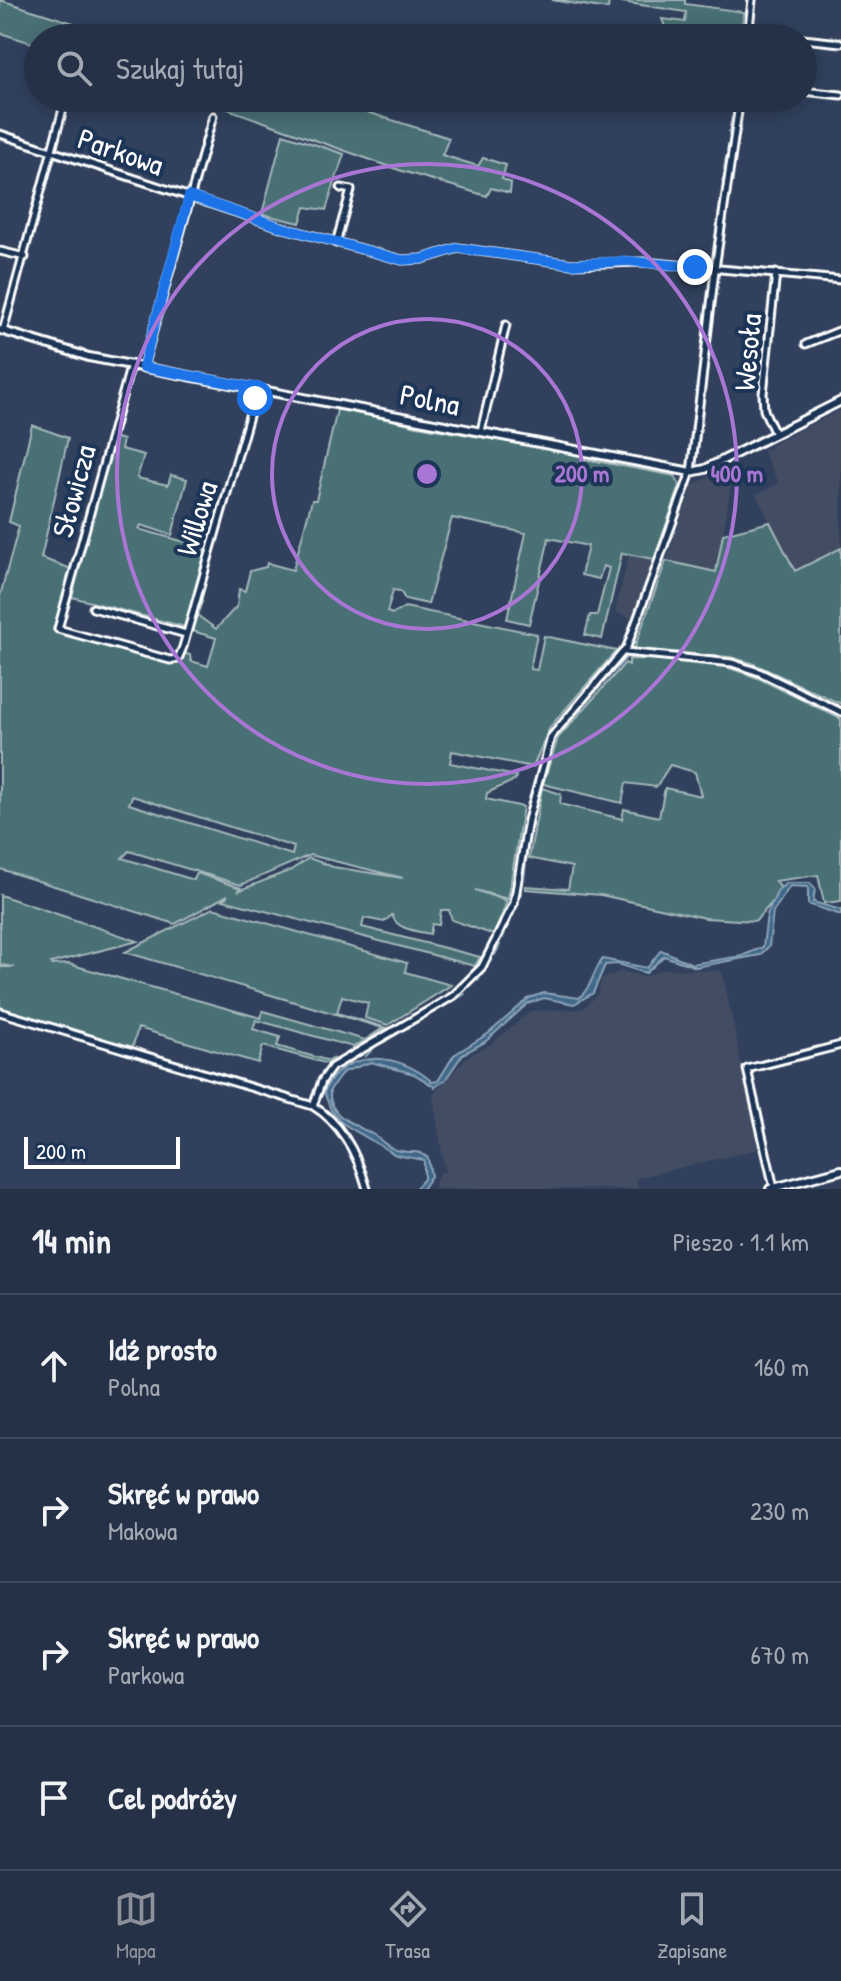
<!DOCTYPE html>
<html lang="pl">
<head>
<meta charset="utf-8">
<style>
	body { margin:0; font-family:"Patrick Hand",sans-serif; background:#313d51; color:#f1f3f6 }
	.scale { position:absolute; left:24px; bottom:20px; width:156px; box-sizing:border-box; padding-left:8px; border:4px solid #fff; border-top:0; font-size:22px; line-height:28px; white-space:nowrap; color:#fff; -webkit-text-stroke:6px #1d3557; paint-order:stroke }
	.stop { position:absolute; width:24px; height:24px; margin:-18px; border:6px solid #1a73e8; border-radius:50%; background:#fff }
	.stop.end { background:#1a73e8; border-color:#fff; box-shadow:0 2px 8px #0008 }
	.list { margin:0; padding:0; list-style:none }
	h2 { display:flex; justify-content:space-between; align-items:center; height:104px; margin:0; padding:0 32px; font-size:34px }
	h2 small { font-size:26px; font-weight:400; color:#a3a9b3 }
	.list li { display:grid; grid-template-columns:52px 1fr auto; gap:24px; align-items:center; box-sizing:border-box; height:144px; padding:0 32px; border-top:2px solid #424c5f }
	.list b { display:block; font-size:30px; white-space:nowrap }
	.list p { margin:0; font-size:26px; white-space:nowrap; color:#a3a9b3 }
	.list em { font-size:26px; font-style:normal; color:#a3a9b3 }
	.icon { flex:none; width:44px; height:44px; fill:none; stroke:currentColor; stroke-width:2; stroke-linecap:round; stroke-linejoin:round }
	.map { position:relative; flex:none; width:841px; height:1189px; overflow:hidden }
	.search { position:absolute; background:#253146; box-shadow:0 4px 20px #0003; left:24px; right:24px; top:24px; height:88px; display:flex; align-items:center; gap:20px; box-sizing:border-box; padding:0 28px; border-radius:44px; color:#a3a9b3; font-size:30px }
	.sheet { height:680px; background:#253146 }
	nav { display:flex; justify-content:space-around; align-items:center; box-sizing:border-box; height:112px; border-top:2px solid #424c5f; background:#253146; font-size:22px; color:#a3a9b3 }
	nav a { display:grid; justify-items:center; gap:4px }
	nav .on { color:#8c9099 }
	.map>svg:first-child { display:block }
	.built { fill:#434d64 }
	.green { fill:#487075; stroke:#a4b8ba; stroke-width:2; fill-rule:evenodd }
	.water { fill:#416789; stroke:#8da4b8; stroke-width:2 }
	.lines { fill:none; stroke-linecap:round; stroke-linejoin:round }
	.stream { stroke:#8da4b8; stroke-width:2 }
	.street-casing { stroke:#fff; stroke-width:11 }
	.secondary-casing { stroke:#fff; stroke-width:12 }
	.street { stroke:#1d3557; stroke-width:5 }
	.secondary { stroke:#1d3557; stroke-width:6 }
	.route { stroke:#1a73e8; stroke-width:10 }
	.ring { fill:none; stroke:#a976d5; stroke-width:4 }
	.labels { text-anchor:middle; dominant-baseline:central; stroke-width:8; stroke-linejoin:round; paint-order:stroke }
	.street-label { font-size:30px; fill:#fff; stroke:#1d3557 }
	.centre { fill:#a976d5; stroke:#1d3557; stroke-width:4 }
	.ring-label { font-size:24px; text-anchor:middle; font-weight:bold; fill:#a976d5; stroke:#1d3557; stroke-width:8; stroke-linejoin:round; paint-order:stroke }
</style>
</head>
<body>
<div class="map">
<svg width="841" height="1189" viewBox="0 0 841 1189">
	<rect width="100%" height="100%" fill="#31415d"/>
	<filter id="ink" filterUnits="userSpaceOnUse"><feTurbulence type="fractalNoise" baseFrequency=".0125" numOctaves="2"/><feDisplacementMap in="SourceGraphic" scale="16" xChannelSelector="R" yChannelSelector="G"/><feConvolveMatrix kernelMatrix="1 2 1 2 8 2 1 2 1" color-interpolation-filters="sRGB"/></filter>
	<g filter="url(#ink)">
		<path class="built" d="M841 410V548L795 571 756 495 779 483 762 450 769 449 771 445Z
			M734 465 717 572 666 561 693 485Z
			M629 554 654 559 631 618 615 612Z
			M665 969 722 971 759 1149 636 1178 638 1189H433L439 1174 445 1171 433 1094 468 1056 491 1044 531 1011 583 1009 598 994 601 979 622 971 643 977Z"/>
		<path class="green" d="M0 0 121 38H38V45L0 33Z
			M552 0H685V4L744 12 740 38H685V35L667 32 662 19 685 22 686 12 609 0 608 9Z
			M197 98H322L449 138 442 155 478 166 483 158 506 165 502 179 511 183 510 193 491 188 487 196 402 171Z
			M283 134 344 154 326 210 305 207 300 223 262 214Z
			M338 406 417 426 584 455 582 473 585 459 675 476 680 486 654 559 622 553 602 639 585 635 590 615H597L609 568 603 566 599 579 581 575 588 546 549 538 529 624 507 619 526 533 452 518 428 604 405 599 400 591 393 590 387 612 393 614 405 607 537 634 530 669 537 670 544 636 616 651 550 727 533 767 452 751 450 763 516 776 515 780 487 793 486 799 523 807 508 899 475 890 507 901 494 935 452 920 449 910H441L439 925 432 924 430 934C415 931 396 929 392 915L384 922 364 918 362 927 480 957 475 966 223 900 228 895 175 924 0 869V596L19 526 9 522 32 425 68 438 41 558 72 569 53 630 169 663H178L183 653 190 655 191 661 208 666 216 638 189 630 197 601 202 602 197 615 216 629 237 606 239 589 245 591 250 571 266 567 267 563 293 570 312 500H316ZM132 796 294 847 292 855 129 804ZM129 851 241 885 310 855 403 878 333 867 309 858 291 870 238 891 241 888 197 873 194 880 122 858Z
			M113 437 123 440 121 449 144 455 137 478 168 485 171 475 187 479 172 535 141 525 139 529 203 547 205 551 185 627 72 597Z
			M770 522 795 571 841 548V704L752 663 730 657 634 649 666 561 716 572 723 534Z
			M629 659 706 660 758 678 841 719V901L824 903 818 875 775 881 781 888C773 906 764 909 756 921L705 918 601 895 526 889V886L568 889 572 867 529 858 542 788 561 794 560 804 622 819 624 809 659 817 665 788 701 796 695 772 670 765 656 787 626 783 622 803 543 784 558 738 625 663 629 665Z
			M0 895 138 941 51 963 52 965 69 964 261 1018 263 1011 365 1040 383 1028 125 952 213 908 407 963 405 972 451 985 388 1025 365 1018 368 1003 342 996 337 1013 387 1028 353 1047 256 1020 253 1029 280 1037 277 1046 329 1061 334 1058 328 1064 263 1046 258 1063 138 1028 132 1049 0 1007V967H15L0 965Z"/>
		<path class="water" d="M787 883H810L815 889 813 902 841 910V915L808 904V887L790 886 773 912 769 946 760 955 696 967 664 956 646 973 617 964 605 965 593 993 574 1004 544 998 527 1004 485 1042 463 1054 445 1080 435 1087 414 1074 371 1062 343 1072 330 1090C327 1118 356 1124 374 1135 382 1141 390 1150 401 1151 415 1154 414 1148 428 1158L431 1176 422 1189H415L424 1179V1160L396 1155 342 1123 331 1110 324 1092C343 1046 402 1053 432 1082L438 1081 454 1055 489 1033 529 998 544 993 579 998C593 986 593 970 603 959L647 968 661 950 692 964 742 956 763 947 767 915 778 890Z"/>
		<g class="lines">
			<path class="stream" d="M746 14 747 8
				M744 30 745 24
				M736 100V98
				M733 112V110
				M730 126 732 117
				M729 135V131
				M727 151 728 145
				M724 169 726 157
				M722 182 724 175
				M663 559 685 498
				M643 615 661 564
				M632 645 642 618
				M644 652 727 658 783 679
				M770 681 840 717
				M788 682 841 708
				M584 704 626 658
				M550 751 561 732 581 708
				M546 768 549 756
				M541 783 543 776
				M538 795 540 788
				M531 828 536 802
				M524 880 529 836
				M517 906 521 893
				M507 929 514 913
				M503 938 505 933
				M495 955 500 945
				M483 973 492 959
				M478 980 480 977
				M454 1001 465 994
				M432 1011 449 1003
				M394 1036 398 1033
				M380 1044 386 1041
				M365 1057 375 1047"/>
			<g class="street-casing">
				<path id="street" d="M748 33 794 38
					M748 38 752 0
					M803 39 841 43
					M803 91 841 95
					M0 134 284 228 402 260 422 259 458 248 572 264 643 262 841 280
					M336 243 351 190 341 188
					M0 251 25 257
					M3 331 66 98
					M806 344 841 330
					M131 364 58 629 170 660 178 659 183 647 257 388
					M143 367 213 116
					M481 431 506 325
					M775 434 764 410 763 394 776 273
					M93 608 186 634
					M625 652 732 663 759 672 841 712
					M0 1012 313 1106C343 1124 358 1156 367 1189
					M313 1106 322 1081 332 1067 453 996 482 967 514 903 528 820 551 737 627 647 691 472 716 262 740 98
					M774 1188 747 1069 841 1045"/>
			</g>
			<g class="secondary-casing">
				<path id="secondary" d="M0 330 89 357 691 472 705 469 841 401
					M770 1189 841 1170"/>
			</g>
			<use href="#street" class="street"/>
			<use href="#secondary" class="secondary"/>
		</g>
	</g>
	<g class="lines" filter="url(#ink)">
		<path class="route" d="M255 398 257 388 143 367 189 196 284 228 402 260 422 259 458 248 572 264 627 261 695 267"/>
	</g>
	<g class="ring">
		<circle cx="427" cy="474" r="155"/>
		<circle cx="427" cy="474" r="310"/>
	</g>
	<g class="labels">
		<g class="street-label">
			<text transform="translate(121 151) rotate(19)">Parkowa</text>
			<text transform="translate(747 352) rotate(-85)">Wesoła</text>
			<text transform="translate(430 399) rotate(11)">Polna</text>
			<text transform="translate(73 491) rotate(-75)">Słowicza</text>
			<text transform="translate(196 518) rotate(-73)">Willowa</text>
		</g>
	</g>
	<circle cx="427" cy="474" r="12" class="centre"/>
	<g class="ring-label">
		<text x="582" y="482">200 m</text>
		<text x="737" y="482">400 m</text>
	</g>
</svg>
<div class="scale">200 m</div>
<div class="stop" style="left:255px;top:398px"></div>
<div class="stop end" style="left:695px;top:267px"></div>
<div class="search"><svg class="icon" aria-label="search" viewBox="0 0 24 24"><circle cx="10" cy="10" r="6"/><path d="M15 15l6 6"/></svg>Szukaj tutaj</div>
</div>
<section class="sheet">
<h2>14 min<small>Pieszo · 1.1 km</small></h2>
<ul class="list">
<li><svg class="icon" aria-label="ahead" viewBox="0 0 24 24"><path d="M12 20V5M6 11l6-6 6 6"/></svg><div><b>Idź prosto</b><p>Polna</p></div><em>160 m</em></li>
<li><svg class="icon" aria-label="right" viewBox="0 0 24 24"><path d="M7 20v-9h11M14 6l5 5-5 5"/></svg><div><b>Skręć w prawo</b><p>Makowa</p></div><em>230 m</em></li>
<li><svg class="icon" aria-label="right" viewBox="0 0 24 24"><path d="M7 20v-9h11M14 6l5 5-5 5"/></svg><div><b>Skręć w prawo</b><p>Parkowa</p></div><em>670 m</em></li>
<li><svg class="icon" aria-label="arrive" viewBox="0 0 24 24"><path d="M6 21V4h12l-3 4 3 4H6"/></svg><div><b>Cel podróży</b></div></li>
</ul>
</section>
<nav>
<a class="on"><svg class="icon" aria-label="map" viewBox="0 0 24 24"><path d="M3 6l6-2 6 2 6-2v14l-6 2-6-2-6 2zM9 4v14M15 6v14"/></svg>Mapa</a>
<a><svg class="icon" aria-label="directions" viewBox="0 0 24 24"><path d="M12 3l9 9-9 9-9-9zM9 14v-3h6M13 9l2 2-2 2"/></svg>Trasa</a>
<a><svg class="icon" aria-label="saved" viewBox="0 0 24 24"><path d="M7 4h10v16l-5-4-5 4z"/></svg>Zapisane</a>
</nav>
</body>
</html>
